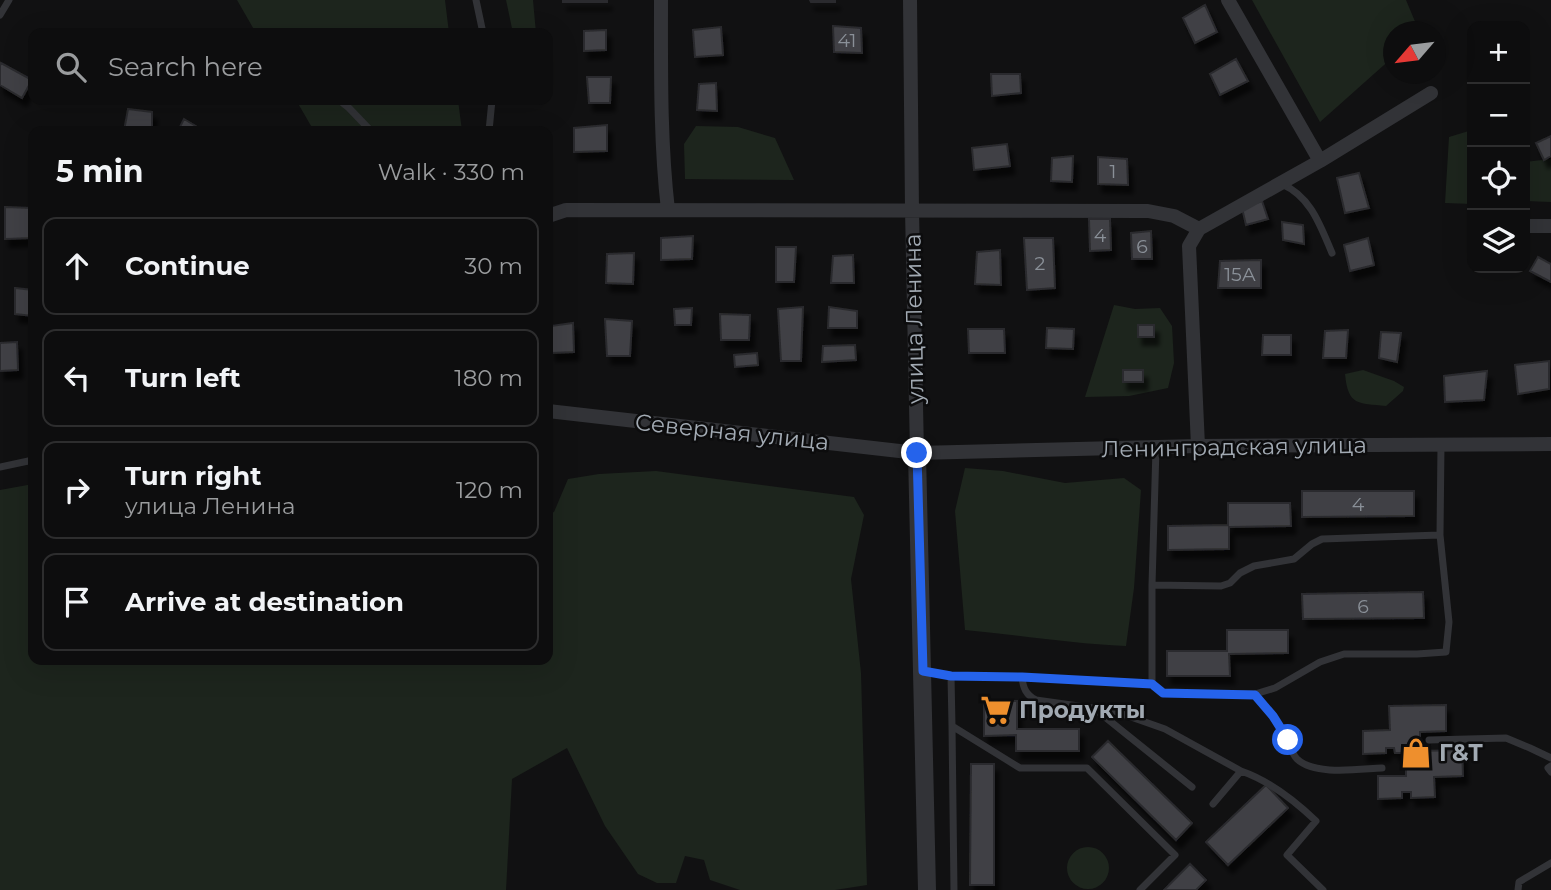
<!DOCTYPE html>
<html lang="en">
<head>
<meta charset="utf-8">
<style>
	body { margin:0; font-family:Montserrat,sans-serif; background:#161617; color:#f1f3f6 }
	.controls { position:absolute; right:21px; top:21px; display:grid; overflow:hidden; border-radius:14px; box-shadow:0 7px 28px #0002 }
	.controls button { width:63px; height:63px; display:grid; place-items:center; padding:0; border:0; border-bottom:2px solid #2d2d2e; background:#0d0d0e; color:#f1f3f6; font:35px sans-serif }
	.compass { position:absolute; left:1383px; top:21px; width:63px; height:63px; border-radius:50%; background:#0d0d0e; box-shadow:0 7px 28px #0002; rotate:242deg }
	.stop { position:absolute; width:21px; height:21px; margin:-16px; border:5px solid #2563eb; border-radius:50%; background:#fff }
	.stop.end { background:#2563eb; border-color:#fff; box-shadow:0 2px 7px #0008 }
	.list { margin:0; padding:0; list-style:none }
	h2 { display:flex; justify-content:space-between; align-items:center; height:91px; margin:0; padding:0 28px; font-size:30px }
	h2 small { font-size:23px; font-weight:400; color:#9a9c9e }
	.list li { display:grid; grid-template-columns:46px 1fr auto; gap:21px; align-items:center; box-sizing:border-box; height:98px; margin:0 14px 14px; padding:0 14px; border:2px solid #2d2d2e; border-radius:14px }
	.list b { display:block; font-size:26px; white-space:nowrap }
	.list p { margin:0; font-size:23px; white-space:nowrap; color:#9a9c9e }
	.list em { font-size:23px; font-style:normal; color:#9a9c9e }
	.icon { flex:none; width:38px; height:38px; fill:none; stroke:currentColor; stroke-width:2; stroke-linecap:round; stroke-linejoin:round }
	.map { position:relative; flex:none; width:1551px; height:890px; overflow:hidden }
	.search { position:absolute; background:#0d0d0e; box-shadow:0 7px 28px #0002; left:28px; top:28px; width:525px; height:77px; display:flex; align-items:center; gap:18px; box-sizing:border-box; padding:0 24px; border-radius:14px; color:#9a9c9e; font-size:26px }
	.panel { position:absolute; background:#0d0d0e; box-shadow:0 7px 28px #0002; left:28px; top:126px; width:525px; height:539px; border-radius:14px }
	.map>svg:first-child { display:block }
	.green { fill:#1d251d }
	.building { fill:#404145; stroke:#2b2b2e; stroke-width:2; filter:url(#shadow) }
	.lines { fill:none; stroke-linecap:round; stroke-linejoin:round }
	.service { stroke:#323337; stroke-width:7 }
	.minor { stroke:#323337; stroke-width:14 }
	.tertiary { stroke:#323337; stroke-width:18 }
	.route { stroke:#2563eb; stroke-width:9 }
	.labels { text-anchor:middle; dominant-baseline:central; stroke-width:5; stroke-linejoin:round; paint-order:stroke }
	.number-label { font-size:19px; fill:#8a9098 }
	.street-label { font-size:23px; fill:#a2aab3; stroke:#0c0c0d }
	.poi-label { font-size:23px; font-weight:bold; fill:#a2aab3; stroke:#0c0c0d; text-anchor:start }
</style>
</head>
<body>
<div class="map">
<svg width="1551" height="890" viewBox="0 0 1551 890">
	<defs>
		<filter id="shadow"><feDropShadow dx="4.5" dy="8" stdDeviation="2" flood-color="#0009"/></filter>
	</defs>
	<rect width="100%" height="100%" fill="#111112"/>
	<path class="green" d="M237 0H445L449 33H256Z
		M506 0H533L536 33H513Z
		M1252 0H1406L1419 31 1394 32 1393 57 1320 122Z
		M296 100H458L462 131H314Z
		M696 126 738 127 775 138 794 180 685 179 684 144Z
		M1472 130V204L1445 203 1449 137Z
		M1551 159V202L1525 201V162Z
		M1114 305 1135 309 1160 308 1172 326 1174 363 1168 388 1129 396 1085 397Z
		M1363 370 1394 381 1404 387 1403 391 1386 406C1358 403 1348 406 1345 374Z
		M965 468 1003 471 1065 483 1124 478 1141 490 1134 588 1126 646C1072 644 1019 635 965 630L955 511Z
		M656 471 854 497 864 515 851 579 861 673 867 885 835 890H740L710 880 704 860 685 856 676 883H657L638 874 605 826 567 748 512 779 506 890H0V490L33 484V660H548V515L554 512 568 479 599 474Z
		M1067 868a21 21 0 1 1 42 0a21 21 0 1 1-42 0Z"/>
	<path class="building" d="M563 0H607V2H563Z
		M810 0H835V2H811Z
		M1205 5 1217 32 1195 43 1183 18Z
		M833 26 861 28 862 53 834 52Z
		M721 27 723 55 695 57 693 30Z
		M606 30V50L584 51V31Z
		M1236 59 1248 81 1220 95 1210 74Z
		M1 63 32 80 22 98 0 85V66Z
		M991 74H1020L1021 93 992 96Z
		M587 77H611L610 103H589Z
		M716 83 717 111 697 110 699 84Z
		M128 109 152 112V131H124Z
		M184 119 204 131H178Z
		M607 125V151L574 152V128Z
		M1551 136V156L1544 160 1536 143Z
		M1007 144 1010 166 974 170 972 148Z
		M1073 156 1072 182 1051 181 1052 158Z
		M1098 157 1127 159 1128 185 1098 184Z
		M1359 173 1369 208 1345 213 1337 178Z
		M1262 201 1268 219 1246 225 1242 208Z
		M5 207 32 208V238L5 239Z
		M1089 219H1110L1111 250 1090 251Z
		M1282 222 1303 225 1304 244 1283 240Z
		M1471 228H1472V257H1470Z
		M1151 231 1152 259H1132L1131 233Z
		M693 236 692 259 661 260V238Z
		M1024 238H1053L1055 288 1027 290Z
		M1368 238 1374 265 1350 271 1344 245Z
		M776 247H796L794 282H776Z
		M1000 250 1001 285 975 284 977 252Z
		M634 253 633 284 606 283 607 254Z
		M853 255 854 283H831L833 256Z
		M1538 257 1551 264V282L1530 271Z
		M1261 260V288H1218L1220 261Z
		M15 288 33 290V316L15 314Z
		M803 307 801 361H781L778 309Z
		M829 307 857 311V328H828Z
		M692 308 691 325H675L674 309Z
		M720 314 750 315 749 340H721Z
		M605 319 632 321 630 356H607Z
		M573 323 574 352 551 353V326Z
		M1138 325H1154V337H1138Z
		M1047 328 1074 329 1073 349 1046 348Z
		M968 329H1004L1005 353H969Z
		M1348 330 1346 358H1323L1325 331Z
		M1381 332 1401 333 1397 362 1379 358Z
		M1263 335H1291V355H1262Z
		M17 342 18 370 0 371V343Z
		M855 345 856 360 822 362 823 346Z
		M757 353 758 365 735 367 734 355Z
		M1549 361V389L1518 394 1515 365Z
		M1123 370H1143V382H1123Z
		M1487 371 1484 400 1445 402 1444 376Z
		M1302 491H1414V516L1302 517Z
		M1228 503H1290L1291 526 1229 527V549L1168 550V526L1228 525Z
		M1423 592 1424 618 1303 619 1302 594Z
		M1227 630H1288V653L1229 654 1230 676H1167V651H1227Z
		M984 701H1017V729H1079V751H1016V735L984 736Z
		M1446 705V731L1420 732V751L1462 750 1463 776 1434 777 1435 797 1411 798V792H1402V798L1378 799V776H1406V753H1395L1394 748H1386V753L1363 754V731L1390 730 1389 706Z
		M1108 741 1192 823 1176 840 1092 757Z
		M971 764H994V885H970Z
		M1266 785 1288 808 1228 865 1206 842Z
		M1190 864 1206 880 1196 890H1164Z"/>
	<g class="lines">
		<path class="service" d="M476 0 483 33
			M0 15 9 0
			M339 100 349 108 371 131
			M489 131 492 100
			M1282 184C1311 197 1320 225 1332 253
			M0 467 33 460
			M1152 585 1221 586 1230 583 1240 573 1254 566 1294 559 1312 544 1322 539 1440 535
			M924 671 951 676 1022 677 1152 684V585L1156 448
			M951 676 952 726 1020 768H1087L1175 855 1140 890
			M1022 677C1023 688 1026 695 1036 700L1114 711 1165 729 1241 771 1213 804
			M1152 684 1163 693 1255 694 1275 688 1320 662 1344 654H1417L1446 652 1449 622 1440 535 1441 445
			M1255 694C1267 709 1278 723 1287 739 1290 745 1292 754 1297 759 1315 776 1359 769 1382 768
			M1095 709 1192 787
			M952 726 954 890
			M1429 740 1506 738 1530 748 1551 758
			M1551 766 1548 768 1551 772
			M1241 771C1270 781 1294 800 1316 821L1287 855 1323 890
			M1518 890 1519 882 1551 863"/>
		<path class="minor" d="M661 0C661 70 660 141 668 210
			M910 0 912 210 917 453
			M1228 0 1320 161
			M548 216 566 210 1148 211 1174 216 1199 229
			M1530 226H1551
			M548 411 917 453 1198 446 1551 444
			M1198 446 1189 246 1199 229 1320 161 1431 93"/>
		<path class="tertiary" d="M917 453 927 890"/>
	</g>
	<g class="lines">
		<path class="route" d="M917 453 923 671 951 676 1022 677 1152 684 1163 693 1255 695 1273 716 1288 740"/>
	</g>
	<defs>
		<g id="supermarket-bare" transform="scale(2.415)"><path d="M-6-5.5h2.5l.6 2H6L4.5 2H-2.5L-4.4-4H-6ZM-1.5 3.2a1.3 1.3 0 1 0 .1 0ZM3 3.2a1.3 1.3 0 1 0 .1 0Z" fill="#ee8f2d" stroke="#0c0c0d" stroke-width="2.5" paint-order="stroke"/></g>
		<g id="shop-bare" transform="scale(2.415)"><path d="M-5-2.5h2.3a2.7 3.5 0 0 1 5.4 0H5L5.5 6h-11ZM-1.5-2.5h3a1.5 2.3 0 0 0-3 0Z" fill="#ee8f2d" stroke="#0c0c0d" stroke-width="2.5" paint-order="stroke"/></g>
	</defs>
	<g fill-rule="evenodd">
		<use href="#supermarket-bare" x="996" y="710"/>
		<use href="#shop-bare" x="1416" y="753"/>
	</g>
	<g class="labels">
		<g class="number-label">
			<text x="847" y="40">41</text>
			<text x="1113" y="171">1</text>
			<text x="1100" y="235">4</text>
			<text x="1142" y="246">6</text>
			<text x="1040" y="263">2</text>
			<text x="1240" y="274">15А</text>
			<text x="1358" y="504">4</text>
			<text x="1363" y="606">6</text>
		</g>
		<g class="street-label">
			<text transform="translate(914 319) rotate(-91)">улица Ленина</text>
			<text transform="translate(732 432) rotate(6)">Северная улица</text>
			<text transform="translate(1234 447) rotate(-1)">Ленинградская улица</text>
		</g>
		<g class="poi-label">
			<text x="1019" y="710">Продукты</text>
			<text x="1439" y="753">Г&amp;Т</text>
		</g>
	</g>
</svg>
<div class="controls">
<button>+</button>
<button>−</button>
<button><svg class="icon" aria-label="locate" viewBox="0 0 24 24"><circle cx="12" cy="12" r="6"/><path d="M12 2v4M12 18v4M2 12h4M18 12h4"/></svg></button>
<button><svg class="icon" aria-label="layers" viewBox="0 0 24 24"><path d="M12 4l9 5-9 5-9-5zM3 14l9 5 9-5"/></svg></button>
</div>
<svg class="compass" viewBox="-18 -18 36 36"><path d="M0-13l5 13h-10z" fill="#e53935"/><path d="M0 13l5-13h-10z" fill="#9a9c9e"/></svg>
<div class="stop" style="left:1288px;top:740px"></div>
<div class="stop end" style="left:917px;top:453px"></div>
<div class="search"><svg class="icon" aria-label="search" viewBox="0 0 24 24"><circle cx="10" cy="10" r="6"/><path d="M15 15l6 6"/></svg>Search here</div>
<section class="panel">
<h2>5 min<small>Walk · 330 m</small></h2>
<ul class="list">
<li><svg class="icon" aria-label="ahead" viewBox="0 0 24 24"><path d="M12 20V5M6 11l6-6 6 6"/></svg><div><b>Continue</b></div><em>30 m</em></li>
<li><svg class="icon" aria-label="left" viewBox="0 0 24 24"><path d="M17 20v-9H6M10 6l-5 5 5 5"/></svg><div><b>Turn left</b></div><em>180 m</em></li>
<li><svg class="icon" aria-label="right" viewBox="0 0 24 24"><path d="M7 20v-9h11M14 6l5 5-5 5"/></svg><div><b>Turn right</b><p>улица Ленина</p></div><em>120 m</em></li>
<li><svg class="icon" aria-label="arrive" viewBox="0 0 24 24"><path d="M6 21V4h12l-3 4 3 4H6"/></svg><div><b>Arrive at destination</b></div></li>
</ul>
</section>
</div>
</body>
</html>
